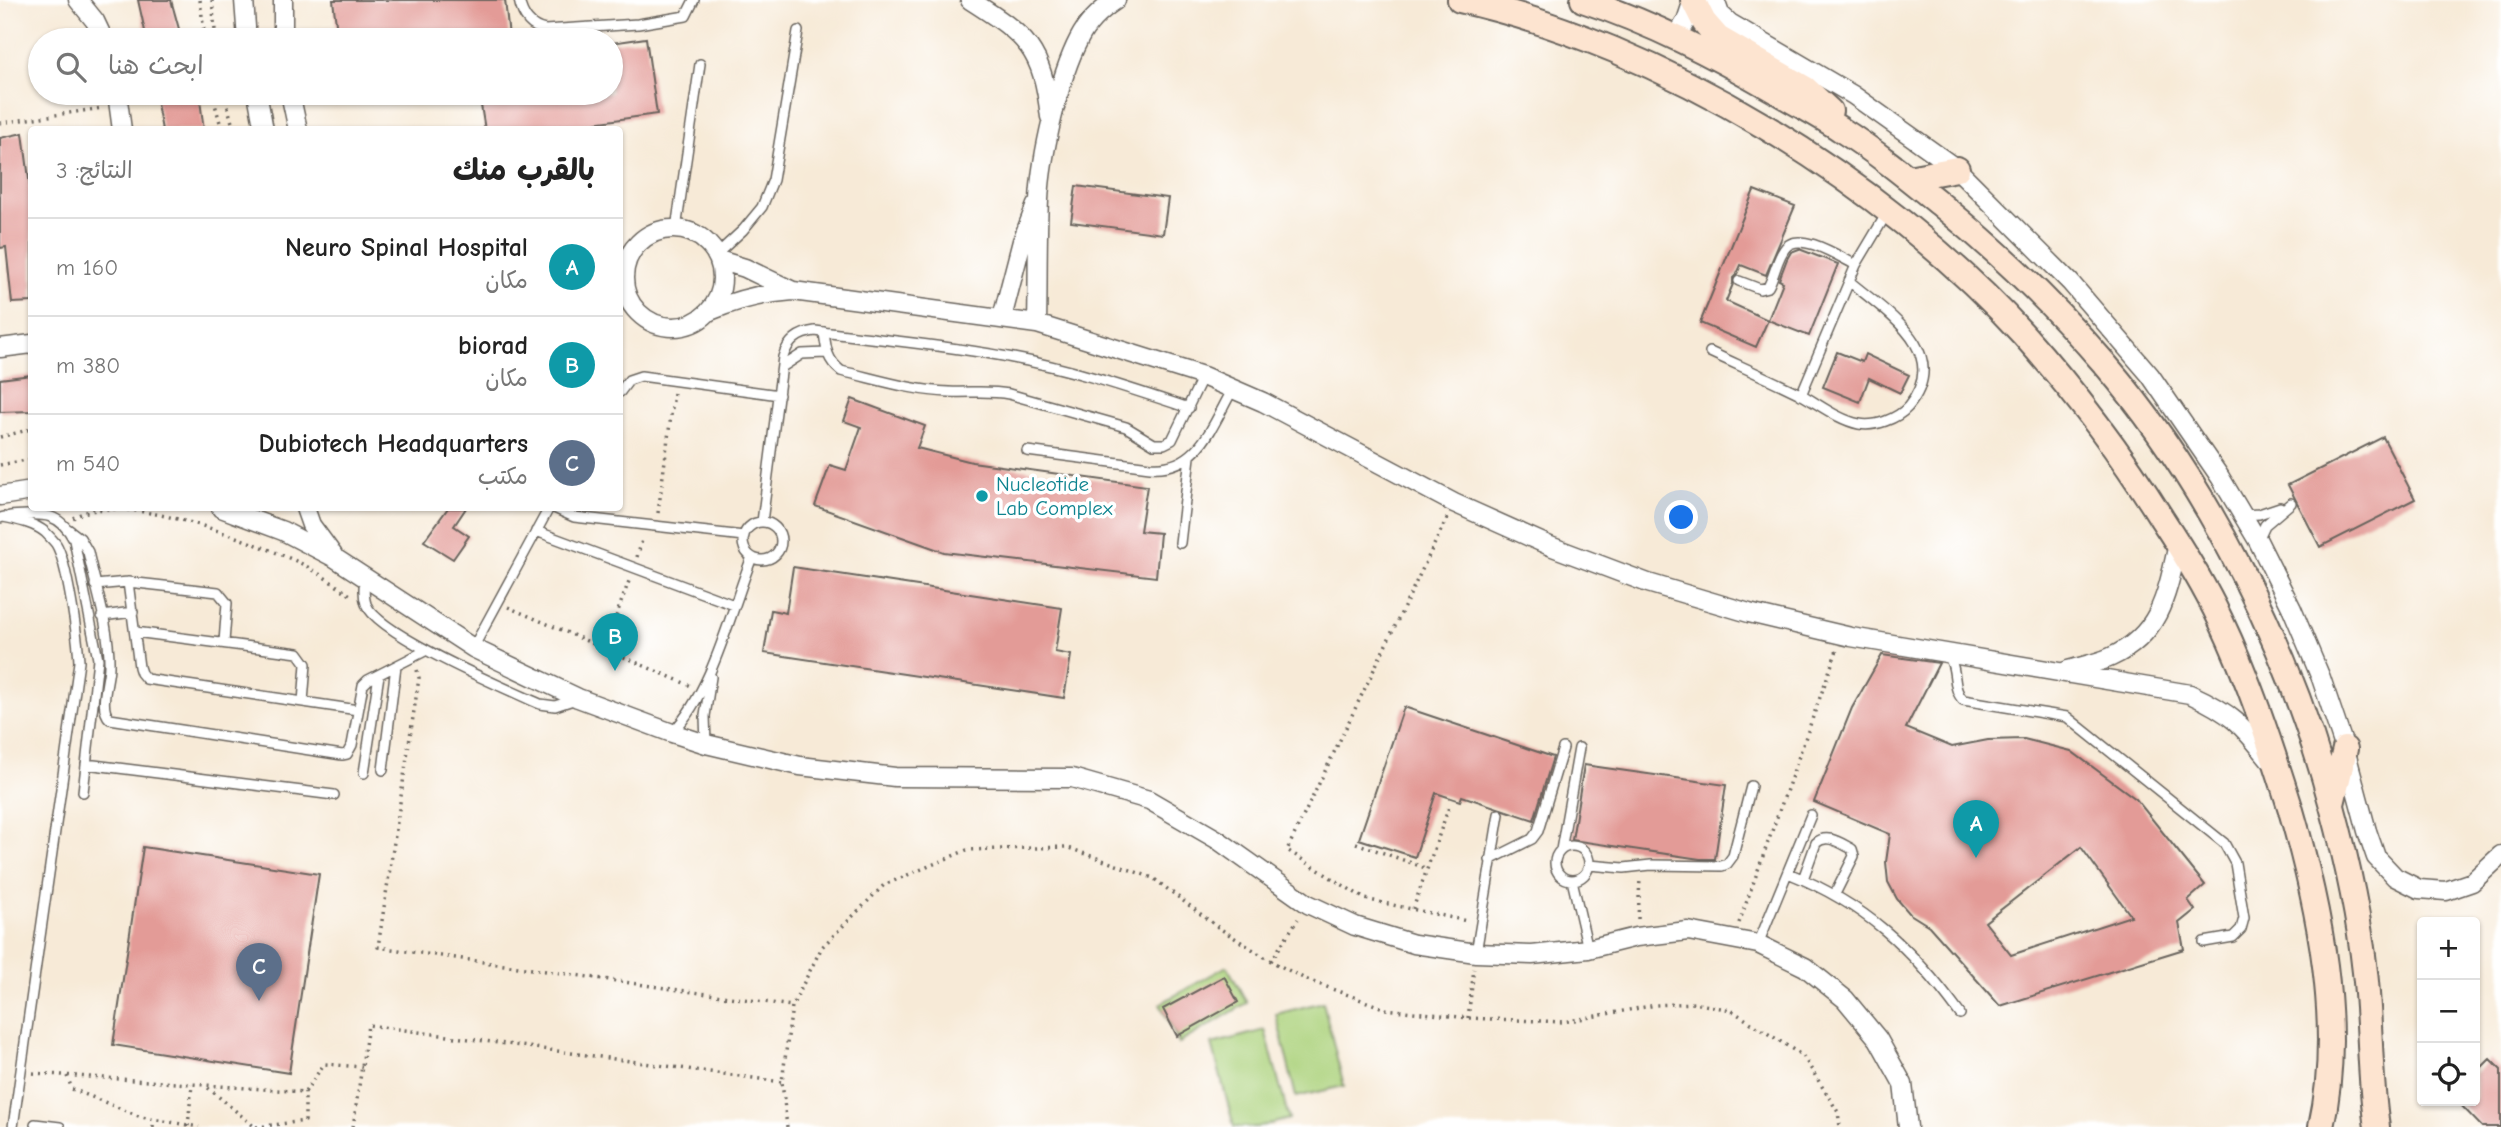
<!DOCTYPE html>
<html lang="ar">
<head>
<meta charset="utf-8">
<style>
	body { margin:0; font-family:"Comic Neue","Playpen Sans Arabic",sans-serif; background:#f2f2f2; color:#222; direction:rtl }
	.controls { position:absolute; right:21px; bottom:21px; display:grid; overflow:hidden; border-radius:7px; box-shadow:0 2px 5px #0004 }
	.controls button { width:63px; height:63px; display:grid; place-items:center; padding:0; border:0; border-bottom:2px solid #e0e0e0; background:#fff; color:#222; font:35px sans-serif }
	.you { position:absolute; left:1682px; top:518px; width:24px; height:24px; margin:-18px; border:5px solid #fff; border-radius:50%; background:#1a73e8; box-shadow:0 0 0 10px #1a73e833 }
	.badge { display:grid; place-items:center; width:46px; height:46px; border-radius:50%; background:#d1495b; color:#fff; font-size:23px; font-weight:700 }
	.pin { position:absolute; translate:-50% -58px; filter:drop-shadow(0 2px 4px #0008) }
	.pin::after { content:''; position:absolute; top:37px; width:24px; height:21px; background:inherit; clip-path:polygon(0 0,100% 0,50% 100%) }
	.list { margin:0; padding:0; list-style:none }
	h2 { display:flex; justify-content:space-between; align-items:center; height:91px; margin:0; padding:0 28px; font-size:30px }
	h2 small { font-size:23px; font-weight:400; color:#767676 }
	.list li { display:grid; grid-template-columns:46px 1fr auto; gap:21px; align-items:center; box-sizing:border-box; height:98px; padding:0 28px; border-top:2px solid #e0e0e0 }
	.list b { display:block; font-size:26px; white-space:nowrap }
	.list p { margin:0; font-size:23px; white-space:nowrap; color:#767676 }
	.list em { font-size:23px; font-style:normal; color:#767676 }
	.icon { flex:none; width:38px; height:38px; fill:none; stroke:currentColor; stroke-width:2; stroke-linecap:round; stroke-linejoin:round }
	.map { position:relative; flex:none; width:2501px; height:1127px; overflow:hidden; direction:ltr }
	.search { position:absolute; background:#fff; box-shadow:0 2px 5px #0004; left:28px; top:28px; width:595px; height:77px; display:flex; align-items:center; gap:18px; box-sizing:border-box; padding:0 24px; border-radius:38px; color:#767676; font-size:26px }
	.panel { position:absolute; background:#fff; box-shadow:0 2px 5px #0004; left:28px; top:126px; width:595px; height:385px; border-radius:7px; direction:rtl }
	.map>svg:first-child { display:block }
	.green { fill:#acd27b; stroke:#64774c; stroke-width:2 }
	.building { fill:#e39b97; fill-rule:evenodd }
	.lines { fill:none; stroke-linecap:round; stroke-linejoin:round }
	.lane-casing { stroke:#69645d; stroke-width:12 }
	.street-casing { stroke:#69645d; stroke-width:21 }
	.secondary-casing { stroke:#69645d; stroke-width:28 }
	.path { stroke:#69645d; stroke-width:3.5; stroke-dasharray:2 5; stroke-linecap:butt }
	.lane { stroke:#fff; stroke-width:9 }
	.street { stroke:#fff; stroke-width:18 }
	.secondary { stroke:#fde4d0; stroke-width:24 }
	.culture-dot { fill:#0f9aa8; stroke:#fff; stroke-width:2.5 }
	.labels { text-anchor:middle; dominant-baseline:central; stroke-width:7; stroke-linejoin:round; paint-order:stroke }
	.culture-label { font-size:21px; fill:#0d838f; stroke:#fff; text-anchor:start }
</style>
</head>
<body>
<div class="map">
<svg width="2501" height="1127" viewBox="0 0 2501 1127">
	<rect width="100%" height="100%" fill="#fff"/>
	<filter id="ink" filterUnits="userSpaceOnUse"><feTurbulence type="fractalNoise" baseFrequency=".0143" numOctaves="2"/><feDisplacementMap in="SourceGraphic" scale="14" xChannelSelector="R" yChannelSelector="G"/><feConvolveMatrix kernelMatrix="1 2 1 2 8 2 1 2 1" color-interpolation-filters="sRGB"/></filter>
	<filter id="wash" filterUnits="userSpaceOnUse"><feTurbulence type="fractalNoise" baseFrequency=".00686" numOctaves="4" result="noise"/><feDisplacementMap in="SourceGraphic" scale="28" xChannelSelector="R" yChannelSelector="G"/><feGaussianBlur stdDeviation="1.57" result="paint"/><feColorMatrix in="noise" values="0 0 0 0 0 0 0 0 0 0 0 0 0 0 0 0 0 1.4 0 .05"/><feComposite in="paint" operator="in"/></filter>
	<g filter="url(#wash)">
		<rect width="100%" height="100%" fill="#f7ead7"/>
		<path class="green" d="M1227 966 1247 1003 1179 1043 1160 1004Z
			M1323 1002 1344 1086 1296 1097 1276 1014Z
			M1265 1030 1289 1119 1259 1127H1234L1212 1044Z"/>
		<g id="blocks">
			<path class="building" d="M138 0H171L182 40H147Z
				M333 0H505L509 37 487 40H338Z
				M646 38 657 114 544 130H485L479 93H611V43Z
				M155 93H199L204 130H162Z
				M23 133 32 202V302L12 303 6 247 0 248V138Z
				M1076 186 1168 198 1163 234 1071 222Z
				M1754 190 1795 206 1766 275 1741 265 1737 274 1733 278V284L1726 301 1768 320 1756 347 1700 323Z
				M1799 249 1838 264 1809 336 1768 320 1783 282 1779 280 1787 259 1791 252Z
				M1837 352 1862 362 1865 354 1909 375 1900 393 1869 378 1860 402 1823 387Z
				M32 375V411L0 412V379Z
				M852 399 925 426 917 448 972 462 1147 486 1140 531 1160 533 1156 577 944 552 815 506 830 465 846 470 861 427 844 421Z
				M2383 437 2415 499 2320 547 2288 485Z
				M448 508H466L454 526 469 536 453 559 424 541Z
				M793 567 1062 608 1055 652 1071 655 1064 698 764 653 771 610 786 613Z
				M1882 655 1939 663 1906 728 1952 747 1988 740 2024 739 2071 751 2136 799 2205 885 2188 900 2195 910 2179 923 2184 949 2000 1006 1929 926 1910 914 1897 899 1888 882 1886 862 1890 834 1814 802 1852 708ZM2081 847 2131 916 2011 955 1985 922Z
				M1404 707 1553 757 1534 820 1462 796 1460 801 1436 793 1415 857 1359 839Z
				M1584 765 1726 785 1715 859H1700L1572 840Z
				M143 847 319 874 289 1073 113 1045Z
				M1224 976 1238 1002 1177 1036 1163 1009Z
				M2490 1059 2501 1070V1127H2482L2457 1101H2475V1074Z"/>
		</g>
	</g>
	<g filter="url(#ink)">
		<use href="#blocks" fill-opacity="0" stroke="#69645d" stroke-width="2"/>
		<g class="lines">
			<g class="lane-casing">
				<path id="lane" d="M519 0C522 15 529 27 545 30L638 24 686 16 694 0
					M676 229 700 64
					M717 254 743 230 762 207 773 180 798 31
					M620 281 624 284
					M1739 281 1760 289 1768 287C1775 275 1777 257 1786 247 1800 231 1840 257 1856 265
					M824 332C826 349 827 360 841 371 876 379 913 391 949 392 970 393 988 390 1009 394L1126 427 1154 444H1164L1172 440 1203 376
					M1710 352C1740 366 1772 380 1802 395 1820 405 1839 420 1859 424 1875 427 1897 419 1908 407 1953 352 1887 313 1849 281
					M782 367 802 354 826 353
					M620 392 629 380 641 376 779 395
					M1801 395 1856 265 1887 213
					M1027 451 1150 467C1199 471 1212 425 1233 389
					M554 508 574 517 744 536
					M2243 515 2259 514 2280 507
					M10 516C40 514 59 510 74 540L98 659 83 792
					M0 518 4 517C17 520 34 523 45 532 48 535 53 540 56 544 67 561 78 640 79 662L13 1127
					M743 541a19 19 0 1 1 38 0a19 19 0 1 1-38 0Z
					M762 522 783 357C788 341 798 333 815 331 881 340 948 345 1013 358 1073 369 1131 389 1189 408
					M68 529 80 538 88 552C96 589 110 629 109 666 109 681 98 708 110 719L342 755 347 754 352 745 363 685 368 680 425 651
					M536 531 734 605
					M2258 540 2265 525 2291 503
					M1180 543 1190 457
					M365 577C364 586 363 595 366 604 377 634 507 689 540 704L555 706 576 699
					M128 582 139 667 141 673 146 679 358 710
					M95 585 128 582 218 592 227 603 224 642
					M102 616 133 612
					M135 632 298 653 306 664 303 702
					M473 648 549 508
					M1947 654C1959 670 1951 688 1963 700L2067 717 2224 843 2235 863 2244 918 2241 929 2233 937 2204 942
					M672 733C713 690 730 613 752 557
					M706 744 705 716 711 677
					M86 764 334 795
					M383 770 396 666
					M364 773 379 675
					M1555 863a17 17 0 1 1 34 0a17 17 0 1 1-34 0Z
					M1561 850 1579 748
					M1490 860 1532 839 1538 831 1563 748
					M1589 865 1624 868 1651 865 1722 866 1727 864 1733 856 1751 786
					M1788 873C1865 904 1912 948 1960 1014
					M1803 879 1816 843C1827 833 1840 843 1852 849L1854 856 1835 894
					M1572 880 1588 949
					M1758 944 1811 815
					M1476 953 1499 814
					M35 1124 60 1127"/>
			</g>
			<g class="street-casing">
				<path id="street" d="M78 0 95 21 104 40
					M244 0 247 40
					M283 0V40
					M970 0C1028 37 1042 48 1050 117
					M1715 0 1720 14 1730 23 1853 95 1957 169 2070 282 2150 375 2220 477 2258 541 2292 609 2321 678 2345 749 2367 831 2376 857 2395 877 2419 889 2446 891 2472 882 2501 855
					M1676 37 1686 21 1693 0
					M117 93 122 130
					M257 93 264 130
					M290 93 298 130
					M624 278a49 49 0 1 1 98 0a49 49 0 1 1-98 0Z
					M719 260 745 268 793 291
					M710 311C738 299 763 293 793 291L1037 324 1203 376 1263 402 1454 503 1550 546 1648 583 1749 613 1851 637 2190 694C2232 713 2242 725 2270 760
					M1002 318 1022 241 1036 205
					M1037 324C1038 283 1037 241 1039 200 1041 157 1059 77 1079 39 1087 23 1101 10 1116 0
					M0 348 32 344
					M0 496 32 491
					M221 508 283 531 335 558 473 648 578 698 672 733 706 744 800 766 895 777 1072 778 1149 800 1218 840 1308 904 1355 926 1414 944 1476 953 1532 955 1588 949 1636 937 1688 931 1758 944 1805 967 1845 999 1878 1039 1903 1084 1908 1127
					M305 508 311 525 333 555
					M2068 670C2082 666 2098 663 2111 657 2161 634 2167 593 2178 544"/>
			</g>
			<g class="secondary-casing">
				<path id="secondary" d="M1460 0C1662 45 1883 181 2023 334 2075 392 2121 453 2162 519 2183 551 2204 585 2220 619 2249 680 2270 743 2290 807 2319 906 2344 1025 2321 1127
					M1583 0C1652 23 1714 55 1776 91 1797 104 1819 115 1840 129 1875 151 1908 178 1940 204 1999 252 2054 305 2104 363 2209 485 2291 651 2332 806 2347 861 2359 916 2365 972 2371 1024 2369 1076 2377 1127
					M1693 0 1704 22 1718 38 1806 89 1830 111
					M1908 178 1957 169
					M2332 804 2345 749"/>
			</g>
			<path class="path" d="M200 0 205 40
				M212 0 216 40
				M212 93 222 130
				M224 93 234 130
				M0 123 103 108
				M0 437 32 429
				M0 465 32 459
				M658 513 674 393
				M73 518C117 488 252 541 298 562 317 571 335 585 352 596
				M1447 518 1287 850 1365 899 1467 921
				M637 557 643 537
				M508 607 691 686
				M604 649 629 581
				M417 670 419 678 378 947 792 1006
				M1356 843 1428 869
				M1413 909 1450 804
				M1638 919 1640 878
				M1739 923 1837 650
				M1271 961 1298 919
				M1468 1018 1474 969
				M33 1073 305 1092 324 1064 362 1067
				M67 1076 72 1089 141 1117 199 1127
				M208 1088 255 1127
				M188 1126 192 1084
				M153 1127 154 1120
				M256 1127 305 1121V1092
				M353 1127 368 1025 782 1082
				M787 1127 782 1082 792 1006 822 947 884 885 967 850 1066 847 1153 878 1219 928 1271 961 1305 979 1386 1009 1468 1018 1563 1022 1656 1005 1694 1003 1731 1010 1803 1056 1838 1112 1840 1127"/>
			<use href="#lane" class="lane"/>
			<use href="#street" class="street"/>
			<use href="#secondary" class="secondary"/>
		</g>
	</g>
	<circle class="culture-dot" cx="982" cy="496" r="7"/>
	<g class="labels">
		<g class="culture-label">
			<text x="996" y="484">Nucleotide<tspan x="996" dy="24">Lab Complex</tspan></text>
		</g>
	</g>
</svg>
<div class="controls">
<button>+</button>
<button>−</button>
<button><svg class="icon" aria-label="locate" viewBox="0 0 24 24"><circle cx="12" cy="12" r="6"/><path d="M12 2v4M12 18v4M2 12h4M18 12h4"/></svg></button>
</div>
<div class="you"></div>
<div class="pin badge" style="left:1976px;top:858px;background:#0f9aa8">A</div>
<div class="pin badge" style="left:615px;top:671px;background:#0f9aa8">B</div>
<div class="pin badge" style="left:259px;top:1001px;background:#5c6f8a">C</div>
<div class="search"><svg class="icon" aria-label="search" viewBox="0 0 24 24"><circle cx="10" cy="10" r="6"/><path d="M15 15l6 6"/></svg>ابحث هنا</div>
<section class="panel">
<h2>بالقرب منك<small>النتائج: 3</small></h2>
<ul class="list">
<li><span class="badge" style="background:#0f9aa8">A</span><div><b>Neuro Spinal Hospital</b><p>مكان</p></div><em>160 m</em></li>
<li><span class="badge" style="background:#0f9aa8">B</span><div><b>biorad</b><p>مكان</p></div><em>380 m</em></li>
<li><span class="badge" style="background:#5c6f8a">C</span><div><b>Dubiotech Headquarters</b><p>مكتب</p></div><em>540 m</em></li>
</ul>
</section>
</div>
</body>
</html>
